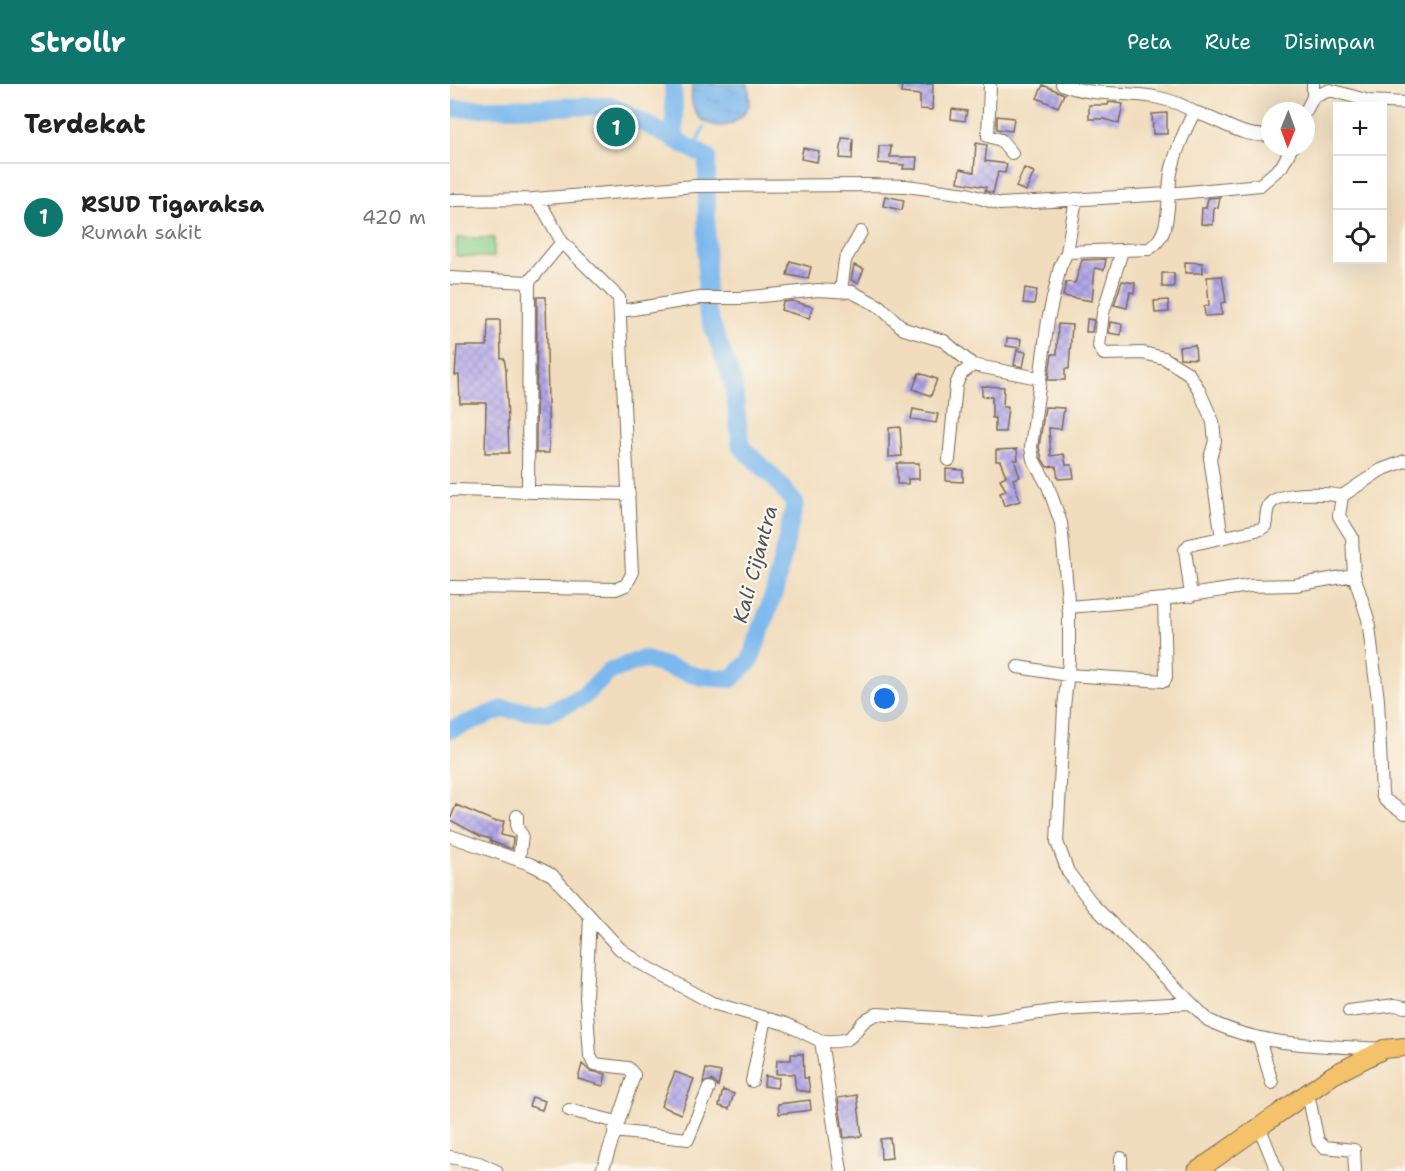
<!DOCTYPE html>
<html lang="id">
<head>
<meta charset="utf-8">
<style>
	body { margin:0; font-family:"Shantell Sans",sans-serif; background:#f2f2f2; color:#222 }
	.controls { position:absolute; right:18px; top:18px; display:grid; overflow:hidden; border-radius:0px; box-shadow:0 6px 24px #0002 }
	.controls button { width:54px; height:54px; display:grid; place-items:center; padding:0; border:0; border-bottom:2px solid #e0e0e0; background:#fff; color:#222; font:30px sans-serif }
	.compass { position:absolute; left:811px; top:18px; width:54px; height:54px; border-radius:50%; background:#fff; box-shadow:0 6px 24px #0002; rotate:181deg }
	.you { position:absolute; left:435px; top:615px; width:21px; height:21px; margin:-15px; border:4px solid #fff; border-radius:50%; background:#1a73e8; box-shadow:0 0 0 9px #1a73e833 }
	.badge { display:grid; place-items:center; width:39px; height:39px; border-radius:50%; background:#0f766e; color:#fff; font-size:20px; font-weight:700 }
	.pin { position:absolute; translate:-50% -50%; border:3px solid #fff; box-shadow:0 2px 6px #0006 }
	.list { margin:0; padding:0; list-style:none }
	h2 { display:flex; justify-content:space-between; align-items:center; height:78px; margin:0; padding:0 24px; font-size:26px }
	h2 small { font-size:20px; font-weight:400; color:#767676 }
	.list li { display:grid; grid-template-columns:39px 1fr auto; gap:18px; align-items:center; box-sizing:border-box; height:108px; padding:0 24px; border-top:2px solid #e0e0e0 }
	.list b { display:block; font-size:22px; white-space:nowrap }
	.list p { margin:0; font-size:20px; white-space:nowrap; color:#767676 }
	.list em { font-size:20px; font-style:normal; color:#767676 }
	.icon { flex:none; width:33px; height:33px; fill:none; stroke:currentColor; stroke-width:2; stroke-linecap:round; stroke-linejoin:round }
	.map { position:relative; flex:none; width:955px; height:1087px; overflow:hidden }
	header { display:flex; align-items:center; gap:36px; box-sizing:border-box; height:84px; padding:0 30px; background:#0f766e; color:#fff }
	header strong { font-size:28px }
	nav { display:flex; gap:33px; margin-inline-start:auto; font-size:21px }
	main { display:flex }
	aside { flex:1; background:#fff }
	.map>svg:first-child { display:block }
	.pitch { fill:#8fd48d; stroke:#657f56; stroke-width:1.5 }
	.water { fill:url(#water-ripples); stroke:#5c7186; stroke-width:1.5 }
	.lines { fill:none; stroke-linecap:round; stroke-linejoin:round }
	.stream { stroke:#7cb8ee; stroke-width:3 }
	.river { stroke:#7cb8ee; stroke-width:18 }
	.building { fill:url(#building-cross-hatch) }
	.minor-casing { stroke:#7b6956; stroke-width:14 }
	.primary-casing { stroke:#7b6956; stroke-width:20 }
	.minor { stroke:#fff; stroke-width:12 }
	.primary { stroke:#f3c26a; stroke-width:18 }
	.labels { text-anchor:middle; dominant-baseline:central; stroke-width:4.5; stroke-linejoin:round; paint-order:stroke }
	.water-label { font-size:20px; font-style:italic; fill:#4e555c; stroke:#fbf7ec }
</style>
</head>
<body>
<header>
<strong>Strollr</strong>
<nav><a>Peta</a><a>Rute</a><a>Disimpan</a></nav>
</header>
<main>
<aside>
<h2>Terdekat<small></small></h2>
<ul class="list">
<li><span class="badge">1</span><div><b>RSUD Tigaraksa</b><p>Rumah sakit</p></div><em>420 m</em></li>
</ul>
</aside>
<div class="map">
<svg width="955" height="1087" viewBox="0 0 955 1087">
	<defs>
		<pattern id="water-ripples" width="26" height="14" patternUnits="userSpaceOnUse" patternTransform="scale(1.5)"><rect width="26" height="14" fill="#7cb8ee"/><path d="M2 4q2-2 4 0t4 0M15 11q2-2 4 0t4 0" fill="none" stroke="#6796c0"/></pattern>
		<pattern id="building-cross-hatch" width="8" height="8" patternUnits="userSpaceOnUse" patternTransform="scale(1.5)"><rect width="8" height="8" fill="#b3a8eb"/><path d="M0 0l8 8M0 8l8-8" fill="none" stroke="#9389be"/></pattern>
	</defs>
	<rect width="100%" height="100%" fill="#fbf7ec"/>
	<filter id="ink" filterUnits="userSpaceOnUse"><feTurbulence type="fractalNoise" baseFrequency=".0167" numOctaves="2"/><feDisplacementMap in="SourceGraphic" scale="12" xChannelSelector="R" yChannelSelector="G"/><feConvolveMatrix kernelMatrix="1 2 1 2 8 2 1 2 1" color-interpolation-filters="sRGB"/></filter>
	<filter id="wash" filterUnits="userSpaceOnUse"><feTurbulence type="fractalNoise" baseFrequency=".008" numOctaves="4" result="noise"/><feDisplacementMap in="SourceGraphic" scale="24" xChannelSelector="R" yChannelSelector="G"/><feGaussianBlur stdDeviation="1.35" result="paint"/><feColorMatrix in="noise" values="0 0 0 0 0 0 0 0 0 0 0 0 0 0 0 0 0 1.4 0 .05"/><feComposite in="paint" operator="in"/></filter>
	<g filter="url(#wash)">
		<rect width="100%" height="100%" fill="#f1ddbd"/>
		<path class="pitch" d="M7 154H44V173L6 172Z"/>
		<path class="water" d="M243 0H298L300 19C283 59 232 43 243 0Z"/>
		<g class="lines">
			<path class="stream" d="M244 66 254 43"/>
			<path class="river" d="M223 0 225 56
				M0 25 162 22 257 73 256 224 283 299 291 363 322 392 345 419 325 506 300 577 281 595 251 593 193 575 160 587 133 613 97 629 53 625 0 646"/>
		</g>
		<g id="blocks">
			<path class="building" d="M452 0H483L482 26 470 25V11L451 9Z
				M593 1 614 10 608 23 587 14Z
				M659 18 673 20 669 40 655 35H639V21H658Z
				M502 25 517 27 515 37 501 35Z
				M717 29V50H703L702 30Z
				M547 32 564 34 562 47 547 45Z
				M392 54 403 55 402 75 390 74Z
				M526 59 537 61 535 77 557 80 555 89 548 88 543 109 535 107 536 103 508 98 510 85 524 88Z
				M429 62H441L440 73H467L466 85H453L454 81 428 79Z
				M353 64 369 67 367 78 351 75Z
				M574 84 584 88 576 107 566 103Z
				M435 112 454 116 452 126 433 122Z
				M770 113 768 124 764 123 763 141 751 140 752 124H756L758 114Z
				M656 175 654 186 645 184 642 217 613 212 616 198 625 199 632 176Z
				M340 177 361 183 358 195 337 191Z
				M735 178 753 179V189H735Z
				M404 181 414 185 408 199 401 196Z
				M712 189H724V203H712Z
				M772 192 776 218 771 219 772 231 755 232 754 222H759L757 193Z
				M672 197 685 199 684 209 680 208 677 224 664 221Z
				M575 204 587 206 584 220 573 219Z
				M87 213H96L99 369H86Z
				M718 216 719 228 705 229 704 217Z
				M342 217 363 223 359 234 331 226 333 218Z
				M637 235 644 236 642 248H636Z
				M38 236H50L51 274H54L56 286 59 369H35L36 319H10L9 291H5L7 262H37Z
				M660 238 672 240 671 251 659 249Z
				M608 240 622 241 619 285H615V296H598L602 270H607Z
				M557 254 571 255 570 264 556 262Z
				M745 261 746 275 730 274 729 263Z
				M567 266 576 268 573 283 564 281Z
				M469 289 487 295 481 312 463 305Z
				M532 302 554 303 553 323H558L555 348H545V334H542V313L532 312Z
				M595 323 614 324 611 345 599 344 601 372 614 370 616 381H622L624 394 608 395 606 382 597 383 592 375 589 363Z
				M463 325 488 330 486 339 461 335Z
				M450 343 452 372 439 373V344Z
				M567 365 568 376H564L570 393 563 395 570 417 554 422 550 409 556 407 550 395 556 392 550 377H546V366Z
				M447 379H469V395H458V400H447Z
				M496 385 513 386V398L496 397Z
				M6 721 44 737H54L51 751 63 754 62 765 40 757 41 755 30 752 0 736Z
				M341 970H353L354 994H358L360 1008 346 1006 344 990H326L327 976H341Z
				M132 980 140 987 156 990 153 1002 128 995Z
				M256 985 271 988 268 1002 262 996 253 999Z
				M225 988 244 995 231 1030 211 1022Z
				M315 992 329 994 327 1004 314 1002Z
				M273 1006 284 1010 279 1025 269 1022Z
				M407 1011 412 1052 394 1054 388 1014Z
				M82 1013 95 1017 92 1026 79 1022Z
				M360 1016 361 1026 329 1030 328 1020Z
				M440 1054 442 1074 431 1075 430 1055Z"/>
		</g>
	</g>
	<g filter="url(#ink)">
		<use href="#blocks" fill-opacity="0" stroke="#7b6956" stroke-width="1.5"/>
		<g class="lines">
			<g class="minor-casing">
				<path id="minor" d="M612 0C653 18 701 0 744 28
					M540 1 538 52 551 56 562 69
					M863 13 880 6 919 17 955 19
					M856 27 863 13V0
					M820 51C790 54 772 36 744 28 735 46 727 64 722 84 715 111 725 149 699 165L617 168 610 183 598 236 581 363 583 375 598 402 611 439 619 527V578L614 623 607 758 618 788 644 822 758 936C810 963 873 961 931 965
					M84 115 245 102 417 101 456 102 517 110 550 120 718 110 810 101 832 82 842 63
					M0 116 84 115 94 126 112 158 169 214 182 490 176 501 166 505 0 503
					M672 167 653 229 649 262 654 270 693 269 714 274 738 289 748 304 763 338 765 357 760 374 772 454
					M617 168 626 115
					M0 194 79 198
					M391 207 395 176 411 148
					M171 227 250 214H292L368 206 402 208 429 222 454 245 494 257 523 281 588 294
					M499 376 506 301 511 290 523 281
					M0 406 179 410
					M78 407 79 198 112 158
					M892 412 889 432 902 453 904 491 918 535 928 616 932 710 935 716 955 729
					M741 512 735 466 739 461 811 445 815 442C817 436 815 424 821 419 833 407 876 409 892 412L931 386 955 377
					M618 523 714 515
					M568 583 617 591 714 597 716 593 714 515 799 502 845 501 904 491
					M67 732V744L72 751 69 776
					M0 752 80 780 102 791 170 865 190 879 262 919 336 940 371 957 391 1087
					M140 833 136 913 140 972 144 980 178 984 184 991 152 1087
					M899 927 945 921 955 923
					M809 954 822 999
					M371 957C416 960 396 942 427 930L535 937 610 926 739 919
					M302 997 315 934
					M858 1010 868 1057 874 1063 904 1066 905 1087
					M119 1026 167 1038
					M809 1042 827 1087
					M164 1047 238 1055 259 1004
					M0 1073 29 1079 46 1087
					M671 1074V1087"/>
			</g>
			<g class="primary-casing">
				<path id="primary" d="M747 1087 883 991 934 965 955 963"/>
			</g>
			<use href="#minor" class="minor"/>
			<use href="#primary" class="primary"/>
		</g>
	</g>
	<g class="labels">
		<g class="water-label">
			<text transform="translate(305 480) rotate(-75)">Kali Cijantra</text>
		</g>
	</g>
</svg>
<div class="controls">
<button>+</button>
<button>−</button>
<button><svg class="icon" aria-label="locate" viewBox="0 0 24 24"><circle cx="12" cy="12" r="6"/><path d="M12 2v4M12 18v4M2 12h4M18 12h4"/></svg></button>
</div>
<svg class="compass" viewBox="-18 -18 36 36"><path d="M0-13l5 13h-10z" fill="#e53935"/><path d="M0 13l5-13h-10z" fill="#767676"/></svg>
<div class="you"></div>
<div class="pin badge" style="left:166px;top:43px">1</div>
</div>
</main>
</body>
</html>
